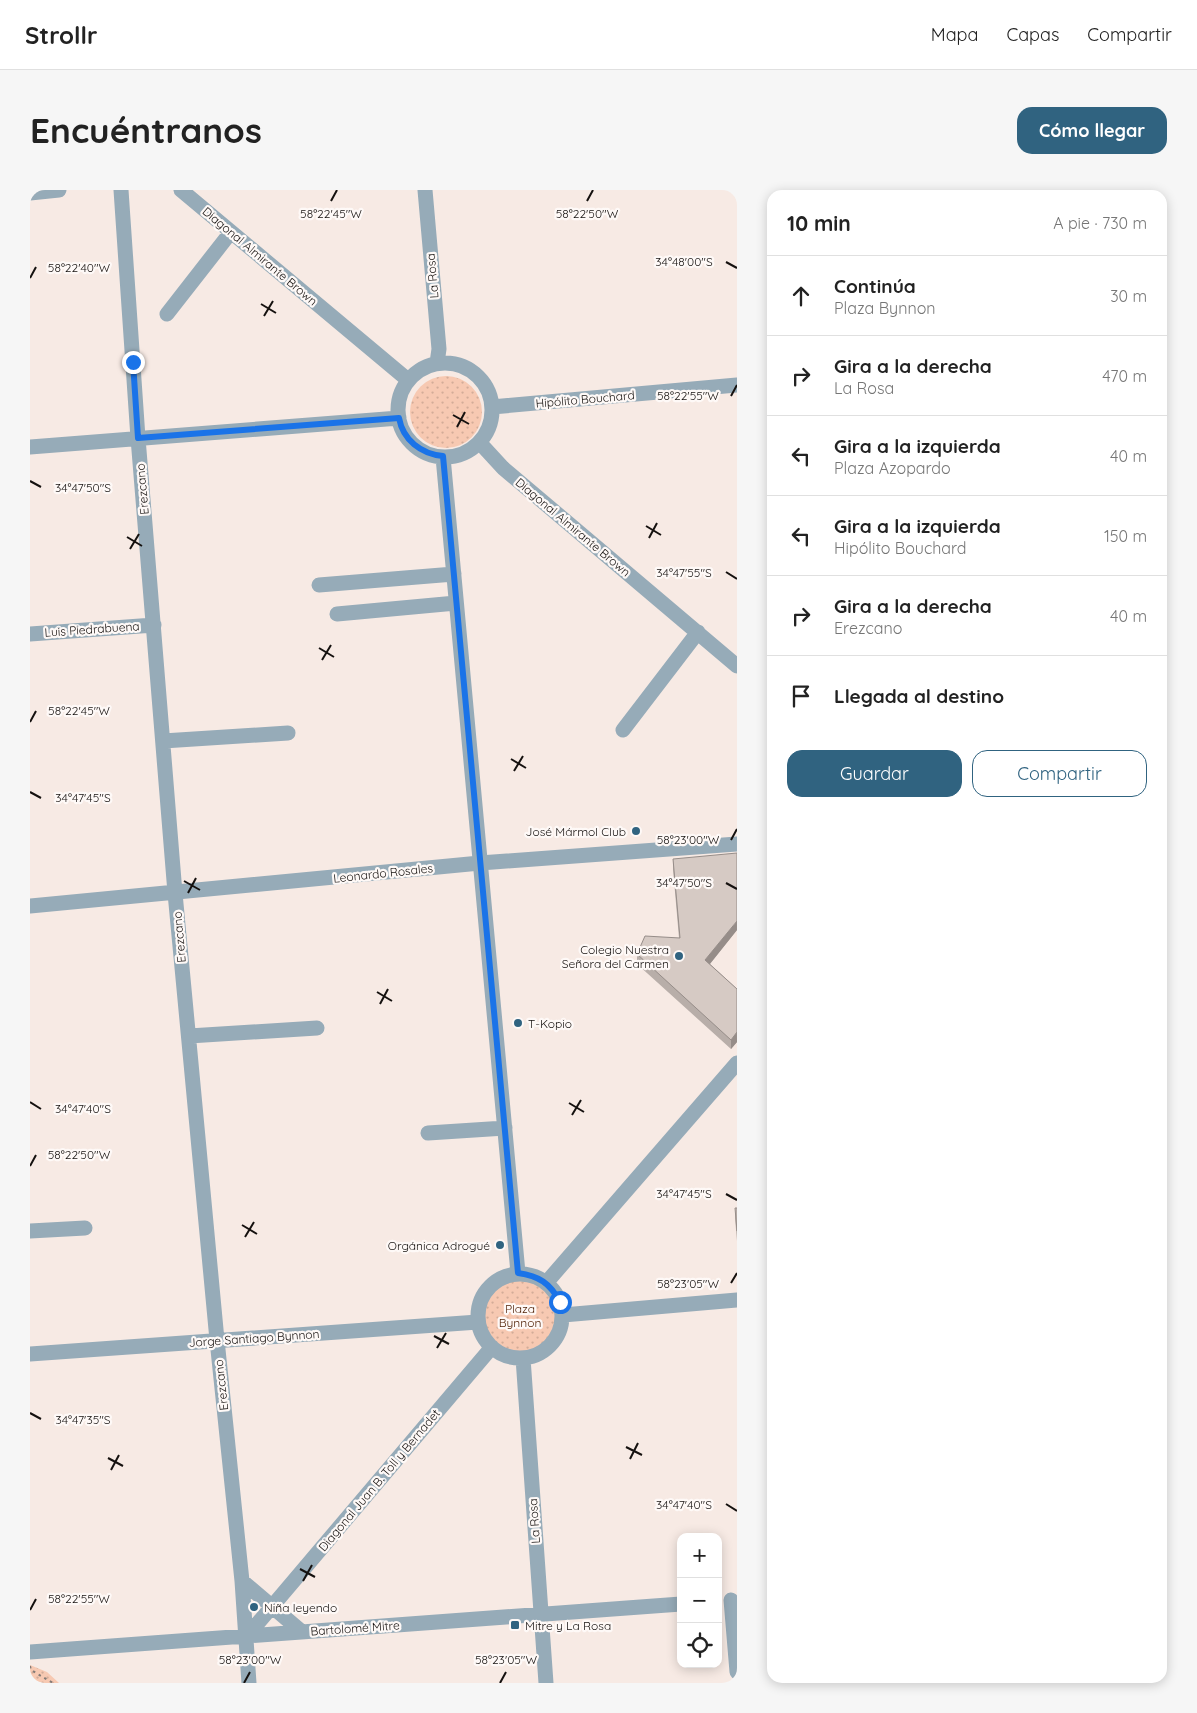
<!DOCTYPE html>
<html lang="es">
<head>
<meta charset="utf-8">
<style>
	body { margin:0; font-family:Quicksand,sans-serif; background:#f6f6f6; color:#222 }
	.controls { position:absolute; right:15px; bottom:15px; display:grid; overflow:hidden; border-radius:10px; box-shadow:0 2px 12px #0003 }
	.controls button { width:45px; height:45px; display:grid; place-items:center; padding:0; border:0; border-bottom:1px solid #e0e0e0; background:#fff; color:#222; font:25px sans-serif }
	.stop { position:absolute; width:15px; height:15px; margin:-11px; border:4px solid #1a73e8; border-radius:50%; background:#fff }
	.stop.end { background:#1a73e8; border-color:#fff; box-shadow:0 1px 5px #0008 }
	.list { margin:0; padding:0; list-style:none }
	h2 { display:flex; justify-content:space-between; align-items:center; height:65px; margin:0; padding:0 20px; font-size:21px }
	h2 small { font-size:16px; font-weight:400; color:#767676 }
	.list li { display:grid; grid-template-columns:32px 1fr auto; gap:15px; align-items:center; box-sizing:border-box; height:80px; padding:0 20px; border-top:1px solid #e0e0e0 }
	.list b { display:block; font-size:19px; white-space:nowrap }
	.list p { margin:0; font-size:16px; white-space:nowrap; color:#767676 }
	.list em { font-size:16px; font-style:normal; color:#767676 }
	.actions { display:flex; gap:10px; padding:15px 20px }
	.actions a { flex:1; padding:11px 0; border:1px solid #306380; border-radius:15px; text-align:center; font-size:18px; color:#306380 }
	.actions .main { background:#306380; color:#fff }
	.icon { flex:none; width:28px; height:28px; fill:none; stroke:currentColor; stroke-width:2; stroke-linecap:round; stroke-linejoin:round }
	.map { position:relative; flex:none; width:707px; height:1493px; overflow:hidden; border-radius:15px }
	header { display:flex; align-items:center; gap:30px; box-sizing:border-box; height:70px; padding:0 25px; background:#fff; border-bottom:1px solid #e0e0e0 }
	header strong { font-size:24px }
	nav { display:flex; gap:28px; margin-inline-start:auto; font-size:18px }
	.intro { display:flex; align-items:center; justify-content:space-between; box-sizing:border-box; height:120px; padding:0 30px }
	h1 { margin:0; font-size:35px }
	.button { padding:12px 22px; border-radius:15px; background:#306380; color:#fff; font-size:18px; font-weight:700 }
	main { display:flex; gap:30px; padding:0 30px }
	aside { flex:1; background:#fff; border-radius:15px; box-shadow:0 2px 12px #0003 }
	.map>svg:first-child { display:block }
	.green { fill:url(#green-dots) }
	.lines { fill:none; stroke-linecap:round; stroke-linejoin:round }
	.path { stroke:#837b77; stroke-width:2; stroke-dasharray:2.5 4; stroke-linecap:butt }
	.minor { stroke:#96abb8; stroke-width:15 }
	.wall { fill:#b8aea9 }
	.shaded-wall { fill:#968d89 }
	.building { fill:#d6cac4; stroke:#968d89 }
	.route { stroke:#1a73e8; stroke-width:6 }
	.ticks { fill:none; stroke:#15110f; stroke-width:2 }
	.poi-dot { fill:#306380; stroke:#fef9f7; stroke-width:2 }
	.labels { text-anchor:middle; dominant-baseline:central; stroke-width:4.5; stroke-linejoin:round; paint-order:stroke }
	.street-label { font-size:12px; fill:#15110f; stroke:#fef9f7 }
	.poi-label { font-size:12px; fill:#15110f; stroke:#fef9f7; text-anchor:end }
	.park-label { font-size:12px; fill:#53250a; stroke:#fef9f7 }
	.ticks-label { font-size:12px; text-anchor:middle; fill:#15110f; stroke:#fef9f7; stroke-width:4.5; stroke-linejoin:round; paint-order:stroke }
</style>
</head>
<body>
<header>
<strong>Strollr</strong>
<nav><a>Mapa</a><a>Capas</a><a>Compartir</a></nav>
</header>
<div class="intro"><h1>Encuéntranos</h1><a class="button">Cómo llegar</a></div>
<main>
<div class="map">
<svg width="707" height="1493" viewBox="0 0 707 1493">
	<defs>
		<pattern id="green-dots" width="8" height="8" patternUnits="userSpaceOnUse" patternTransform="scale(1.25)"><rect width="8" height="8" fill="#f7c9b2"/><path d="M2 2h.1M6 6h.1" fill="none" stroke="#d3ac98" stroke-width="1.8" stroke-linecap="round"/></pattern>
	</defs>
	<rect width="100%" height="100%" fill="#f7eae4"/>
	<path class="green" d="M380 222a36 36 0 1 1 72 0a36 36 0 1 1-72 0Z
		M453 1125a37 37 0 1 1 74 0a37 37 0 1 1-74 0Z
		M0 1475 17 1482 29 1493H0Z"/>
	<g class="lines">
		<path class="path" d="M0 1476 1 1480 23 1493"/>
		<path class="minor" d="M91 0 108 248 145 703 187 1150 212 1391 219 1493
			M151 0 378 190
			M395 0 409 159 407 173
			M0 3 29 0
			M137 124 201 42
			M368 220a47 47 0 1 1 94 0a47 47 0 1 1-94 0Z
			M462 217 707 195
			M450 253 473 278 707 476
			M0 257 369 228
			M413 267 488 1083
			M289 395 424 384
			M307 424 426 413
			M0 444 124 435
			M593 540 668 442
			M133 551 258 543
			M0 716 450 673 707 654
			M159 846 287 838
			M398 943 475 938
			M0 1041 55 1038
			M448 1126a42 42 0 1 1 84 0a42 42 0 1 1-84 0Z
			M516 1093 707 873
			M533 1125 707 1110
			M0 1164 448 1132
			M493 1168 516 1493
			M212 1391 272 1442
			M701 1410 707 1482
			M217 1446 462 1157
			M0 1462 651 1414"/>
	</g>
	<path class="wall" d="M643 669 707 740 680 774 707 799V852L701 859 607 774V764L649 748 643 679Z
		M705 1018H707V1051L705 1028Z"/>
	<path class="shaded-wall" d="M707 731V740L675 780V770Z
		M707 842V852L701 859V850Z"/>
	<path class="building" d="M707 663V731L675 770 707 799V842L701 850 607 764 615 746 650 748 643 669Z
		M705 1018H707V1041Z"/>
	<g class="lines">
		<path class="route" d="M103 172 108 248 369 228C373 250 391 264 413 266L488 1083C509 1086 520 1093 530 1112"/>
	</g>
	<path class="ticks" d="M301 11 307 0M557 11 563 0M696 72 707 78M0 88 6 77M231 114 246 123M234 126 243 111M701 206 707 195M423 225 439 234M427 237 435 222M0 291 11 297M616 336 631 345M97 347 112 356M619 348 627 333M100 359 109 344M696 382 707 389M289 458 304 467M292 470 301 455M0 532 6 521M481 569 496 578M484 581 493 566M0 602 11 608M701 650 707 639M154 691 170 700M696 693 707 699M158 703 166 688M347 802 362 811M350 814 358 799M0 912 11 919M539 913 554 922M542 925 551 910M0 976 6 965M696 1004 707 1010M212 1035 227 1044M215 1047 224 1032M701 1093 707 1083M404 1146 419 1154M407 1158 416 1143M0 1223 11 1229M596 1257 612 1265M78 1268 93 1276M600 1269 608 1253M81 1280 89 1265M696 1314 707 1321M270 1379 285 1387M273 1391 282 1375M0 1420 6 1409M214 1493 220 1482M470 1493 476 1482"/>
	<g class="poi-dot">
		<circle cx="606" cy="641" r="5"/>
		<circle cx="649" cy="766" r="5"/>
		<circle cx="488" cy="833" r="5"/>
		<circle cx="470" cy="1055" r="5"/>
		<circle cx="224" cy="1417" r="5"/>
		<rect x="480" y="1430" width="10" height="10" rx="2.5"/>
	</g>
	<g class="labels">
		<g class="street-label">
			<text transform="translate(230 66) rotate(40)">Diagonal Almirante Brown</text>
			<text transform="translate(402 86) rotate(-95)">La Rosa</text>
			<text transform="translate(555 209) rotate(-5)">Hipólito Bouchard</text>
			<text transform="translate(112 299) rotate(-95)">Erezcano</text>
			<text transform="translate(543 337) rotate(40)">Diagonal Almirante Brown</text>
			<text transform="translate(62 439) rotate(-4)">Luis Piedrabuena</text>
			<text transform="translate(353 683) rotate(-6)">Leonardo Rosales</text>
			<text transform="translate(149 747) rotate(-95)">Erezcano</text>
			<text transform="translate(224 1148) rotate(-4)">Jorge Santiago Bynnon</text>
			<text transform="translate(191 1195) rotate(-96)">Erezcano</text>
			<text transform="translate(349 1290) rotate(-50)">Diagonal Juan B. Toll y Bernadet</text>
			<text transform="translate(504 1331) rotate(-94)">La Rosa</text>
			<text transform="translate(325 1438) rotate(-4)">Bartolomé Mitre</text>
		</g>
		<g class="poi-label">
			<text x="596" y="641">José Mármol Club</text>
			<text x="639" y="759">Colegio Nuestra<tspan x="639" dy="14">Señora del Carmen</tspan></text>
			<text x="498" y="833" text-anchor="start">T-Kopio</text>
			<text x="460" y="1055">Orgánica Adrogué</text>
			<text x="234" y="1417" text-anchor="start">Niña leyendo</text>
			<text x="495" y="1435" text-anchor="start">Mitre y La Rosa</text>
		</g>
		<g class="park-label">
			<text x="490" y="1118">Plaza<tspan x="490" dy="14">Bynnon</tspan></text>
		</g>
	</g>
	<g class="ticks-label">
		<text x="301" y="28">58°22'45"W</text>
		<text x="557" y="28">58°22'50"W</text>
		<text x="654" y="76">34°48'00"S</text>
		<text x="49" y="82">58°22'40"W</text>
		<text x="658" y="210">58°22'55"W</text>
		<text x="53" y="302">34°47'50"S</text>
		<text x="654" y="387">34°47'55"S</text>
		<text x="49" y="525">58°22'45"W</text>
		<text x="53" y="612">34°47'45"S</text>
		<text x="658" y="654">58°23'00"W</text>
		<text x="654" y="697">34°47'50"S</text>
		<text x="53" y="923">34°47'40"S</text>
		<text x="49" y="969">58°22'50"W</text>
		<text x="654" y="1008">34°47'45"S</text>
		<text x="658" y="1098">58°23'05"W</text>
		<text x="53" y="1234">34°47'35"S</text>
		<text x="654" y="1319">34°47'40"S</text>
		<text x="49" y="1413">58°22'55"W</text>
		<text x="220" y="1474">58°23'00"W</text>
		<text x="476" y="1474">58°23'05"W</text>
	</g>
</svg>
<div class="controls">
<button>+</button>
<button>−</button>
<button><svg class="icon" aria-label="locate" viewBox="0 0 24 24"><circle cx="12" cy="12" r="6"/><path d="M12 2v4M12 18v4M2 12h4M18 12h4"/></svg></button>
</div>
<div class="stop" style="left:530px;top:1112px"></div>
<div class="stop end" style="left:103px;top:172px"></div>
</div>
<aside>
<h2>10 min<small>A pie · 730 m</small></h2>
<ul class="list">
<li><svg class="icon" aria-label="ahead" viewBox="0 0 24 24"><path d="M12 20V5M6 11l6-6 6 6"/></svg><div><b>Continúa</b><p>Plaza Bynnon</p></div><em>30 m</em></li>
<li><svg class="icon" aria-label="right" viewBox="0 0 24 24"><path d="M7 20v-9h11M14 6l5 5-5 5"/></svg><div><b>Gira a la derecha</b><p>La Rosa</p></div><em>470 m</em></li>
<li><svg class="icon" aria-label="left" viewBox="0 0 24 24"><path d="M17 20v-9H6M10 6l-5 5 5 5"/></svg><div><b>Gira a la izquierda</b><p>Plaza Azopardo</p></div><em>40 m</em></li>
<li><svg class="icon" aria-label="left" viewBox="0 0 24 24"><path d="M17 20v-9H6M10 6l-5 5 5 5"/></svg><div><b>Gira a la izquierda</b><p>Hipólito Bouchard</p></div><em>150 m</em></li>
<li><svg class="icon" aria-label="right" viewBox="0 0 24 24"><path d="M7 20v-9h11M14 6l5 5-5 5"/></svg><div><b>Gira a la derecha</b><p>Erezcano</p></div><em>40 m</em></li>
<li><svg class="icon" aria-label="arrive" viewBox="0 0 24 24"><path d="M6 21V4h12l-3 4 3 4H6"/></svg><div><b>Llegada al destino</b></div></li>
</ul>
<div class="actions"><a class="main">Guardar</a><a>Compartir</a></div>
</aside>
</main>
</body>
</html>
